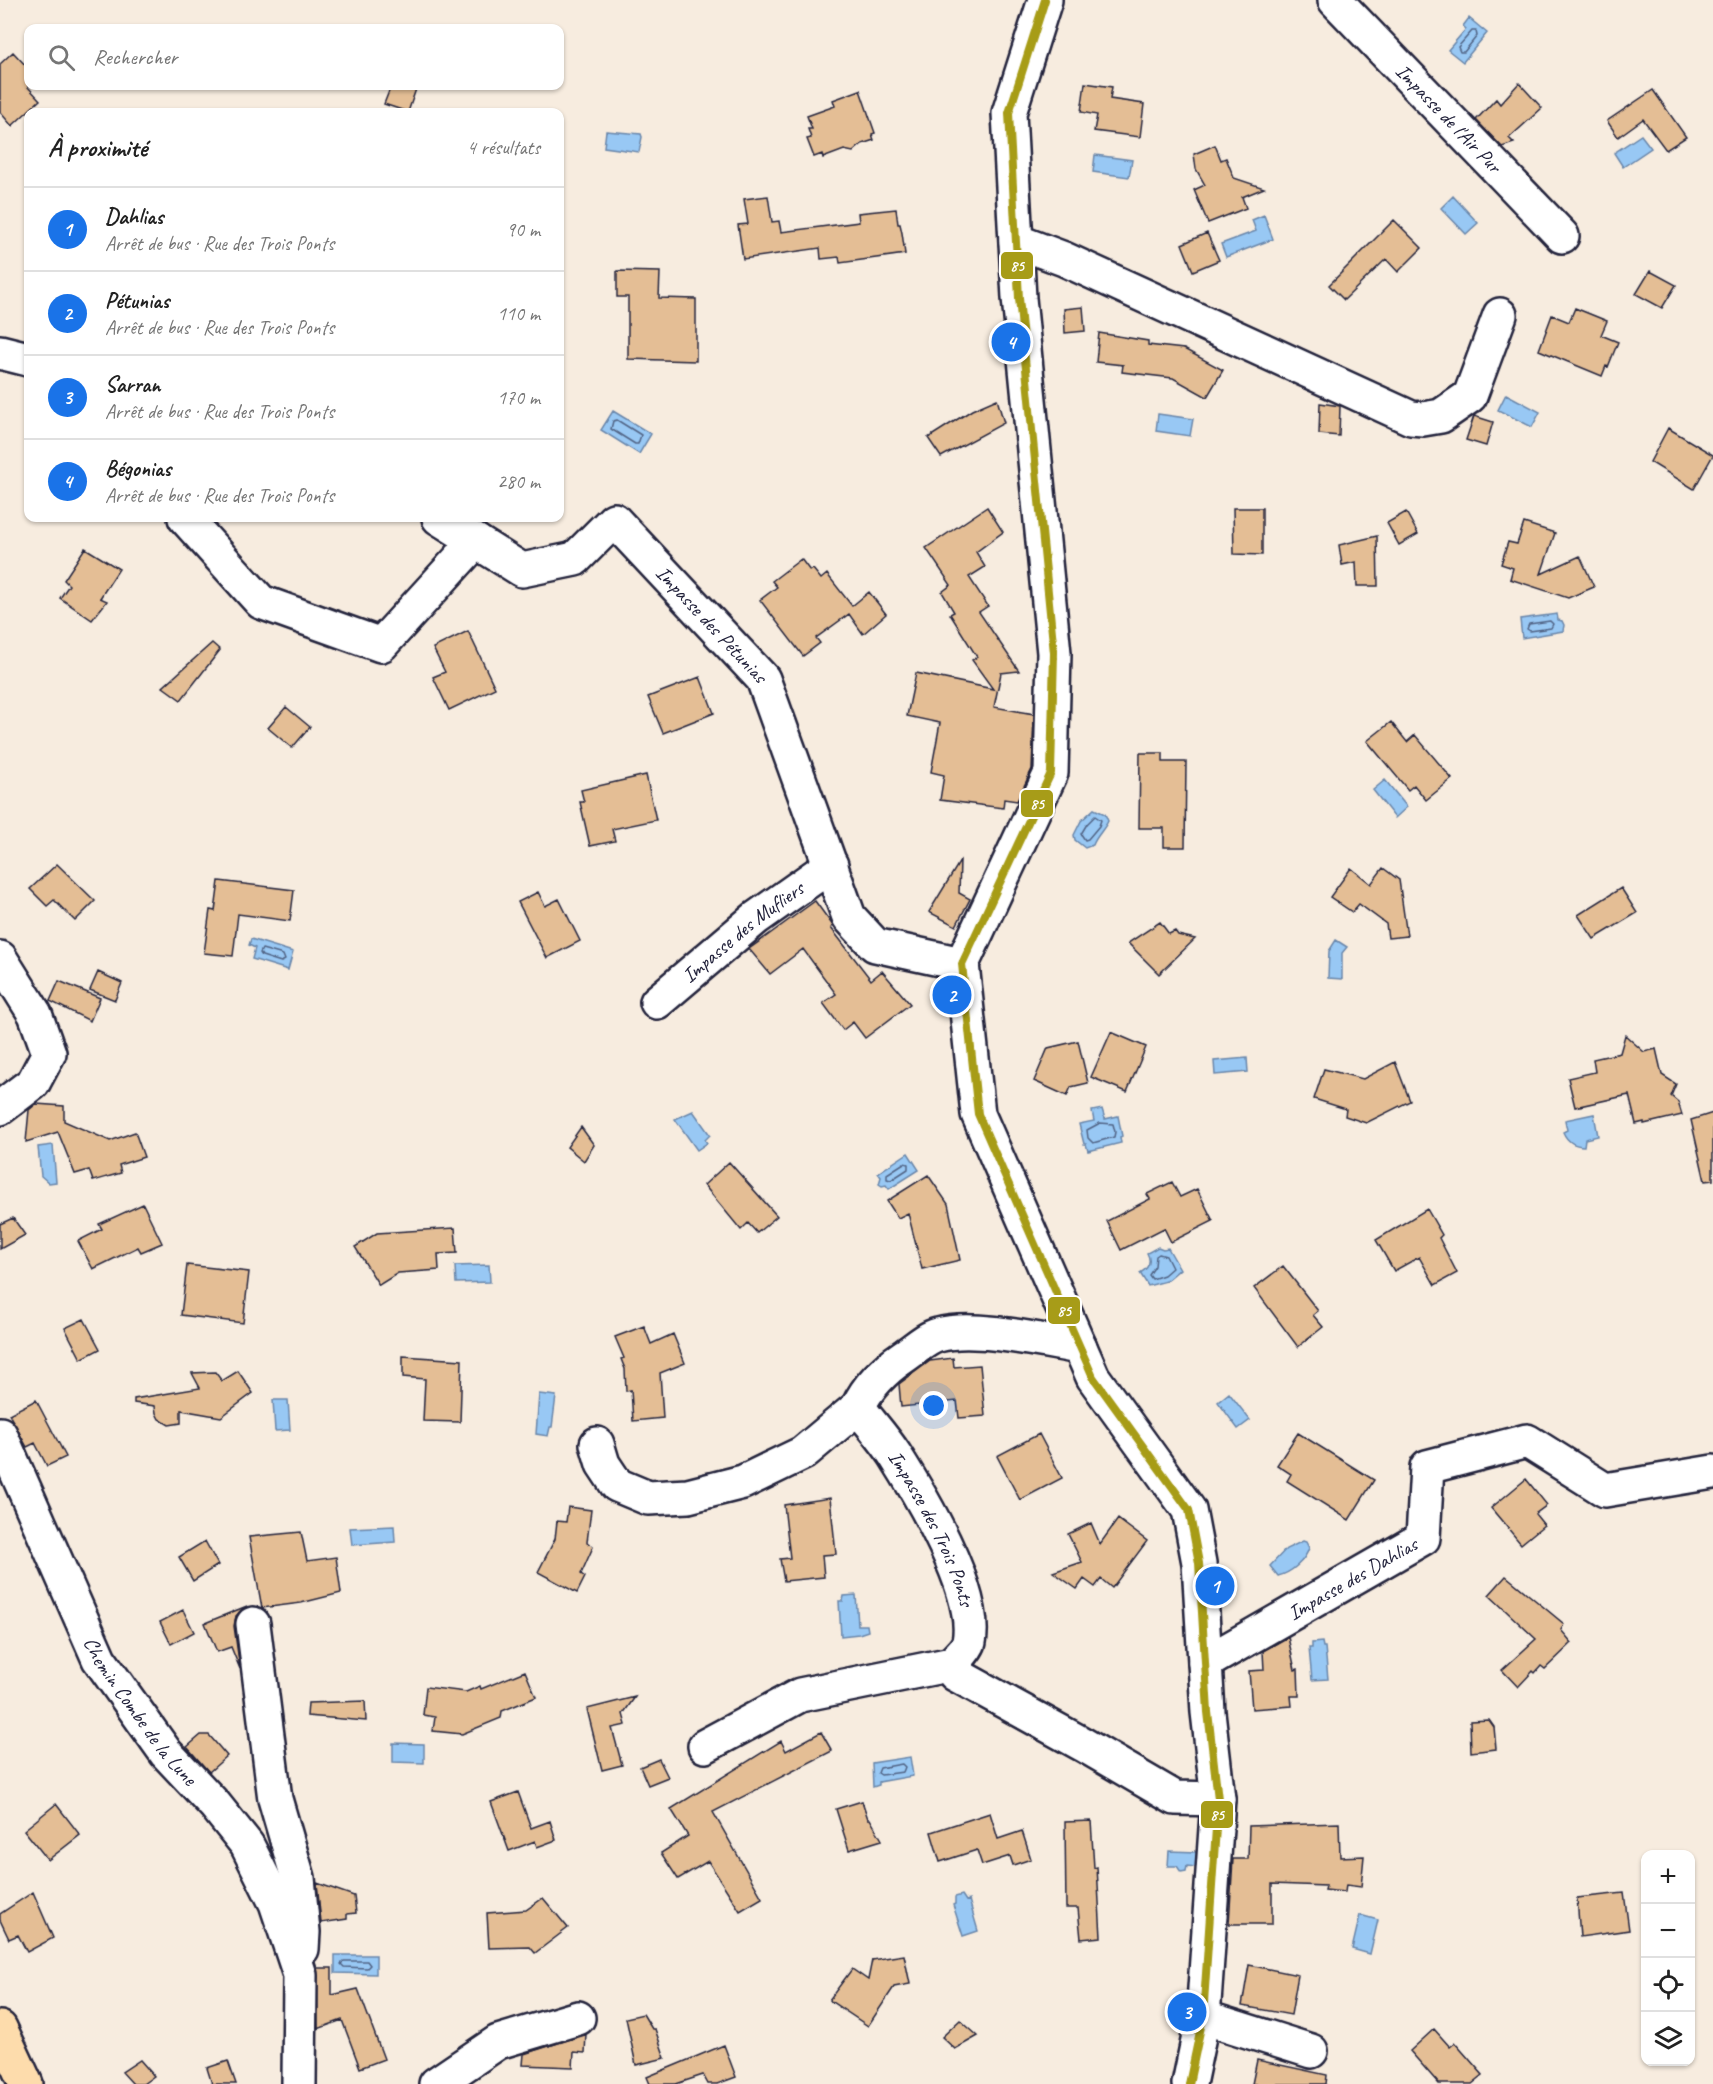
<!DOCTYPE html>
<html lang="fr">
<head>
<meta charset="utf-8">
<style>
	body { margin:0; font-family:Caveat,sans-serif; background:#f6f6f6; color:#222 }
	.controls { position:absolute; right:18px; bottom:18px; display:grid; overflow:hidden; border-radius:12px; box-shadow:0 2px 4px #0004 }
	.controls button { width:54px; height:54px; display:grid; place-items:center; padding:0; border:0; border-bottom:2px solid #e0e0e0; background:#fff; color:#222; font:30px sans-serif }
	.you { position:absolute; left:934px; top:1406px; width:21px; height:21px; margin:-15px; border:4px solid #fff; border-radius:50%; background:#1a73e8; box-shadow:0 0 0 9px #1a73e833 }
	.badge { display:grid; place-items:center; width:39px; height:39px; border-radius:50%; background:#1a73e8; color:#fff; font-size:20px; font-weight:700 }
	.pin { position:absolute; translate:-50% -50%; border:3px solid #fff; box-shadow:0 2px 6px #0006 }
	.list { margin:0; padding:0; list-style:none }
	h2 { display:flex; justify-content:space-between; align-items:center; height:78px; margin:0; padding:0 24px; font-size:26px }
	h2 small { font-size:20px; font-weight:400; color:#767676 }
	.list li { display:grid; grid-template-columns:39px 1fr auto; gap:18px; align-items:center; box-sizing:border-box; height:84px; padding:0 24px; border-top:2px solid #e0e0e0 }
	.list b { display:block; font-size:22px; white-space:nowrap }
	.list p { margin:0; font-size:20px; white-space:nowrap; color:#767676 }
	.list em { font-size:20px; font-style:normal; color:#767676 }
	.icon { flex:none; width:33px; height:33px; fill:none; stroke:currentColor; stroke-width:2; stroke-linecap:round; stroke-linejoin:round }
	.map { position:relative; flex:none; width:1713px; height:2084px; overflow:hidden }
	.search { position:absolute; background:#fff; box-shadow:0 2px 4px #0004; left:24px; top:24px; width:540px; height:66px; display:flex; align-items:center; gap:15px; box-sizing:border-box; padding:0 21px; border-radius:12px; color:#767676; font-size:22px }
	.panel { position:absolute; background:#fff; box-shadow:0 2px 4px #0004; left:24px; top:108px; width:540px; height:414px; border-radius:12px }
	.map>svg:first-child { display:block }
	.water { fill:#98c8f4; stroke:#6986aa; stroke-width:1.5 }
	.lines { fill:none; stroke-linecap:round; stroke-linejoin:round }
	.shore { stroke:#516485; stroke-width:1.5 }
	.building { fill:#e4be95; stroke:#22223b; stroke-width:1.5 }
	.minor-casing { stroke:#22223b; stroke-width:38 }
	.major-casing { stroke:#22223b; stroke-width:38 }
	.minor { stroke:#fff; stroke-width:33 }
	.major { stroke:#fddcac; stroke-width:33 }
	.bus-1-casing { stroke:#fff; stroke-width:12 }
	.bus-1 { stroke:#a79c18; stroke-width:8 }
	.labels { text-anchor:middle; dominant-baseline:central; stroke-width:5; stroke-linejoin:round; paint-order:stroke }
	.street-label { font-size:21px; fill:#22223b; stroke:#fff }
	.line-badge { stroke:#fff; stroke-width:2 }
	.badge-label { font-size:16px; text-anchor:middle; font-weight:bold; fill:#fff }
</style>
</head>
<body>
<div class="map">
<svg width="1713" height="2084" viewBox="0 0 1713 2084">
	<rect width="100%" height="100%" fill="#f7ecdf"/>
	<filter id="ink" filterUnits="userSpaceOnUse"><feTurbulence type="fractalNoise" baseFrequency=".0167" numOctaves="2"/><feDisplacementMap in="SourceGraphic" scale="12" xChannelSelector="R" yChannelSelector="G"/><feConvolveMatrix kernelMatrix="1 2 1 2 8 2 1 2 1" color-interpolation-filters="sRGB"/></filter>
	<g filter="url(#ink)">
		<path class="water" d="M1469 18 1487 33 1463 62 1448 50 1466 29 1463 26Z
			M606 131 641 134 642 137 639 152 604 147Z
			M1641 135 1651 148 1623 167 1614 153Z
			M1095 155 1132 160 1129 177 1093 172Z
			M1453 196 1478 223 1466 234 1441 208Z
			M1264 215 1273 239 1226 257 1221 244 1256 231 1252 220Z
			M1506 394 1540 412 1532 427 1498 410Z
			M613 411 651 434 639 454 601 430Z
			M1158 414 1193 419 1190 436 1156 431Z
			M1557 614 1558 620 1562 621 1564 625 1563 631 1522 638 1520 619Z
			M1385 780 1407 807 1395 818 1373 790Z
			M1094 809 1105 814 1108 821C1104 830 1096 836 1093 845L1085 848 1075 840 1074 835 1081 821Z
			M251 939 293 952 288 970 252 959 255 948 249 945Z
			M1336 940 1347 947 1342 953V979L1328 978 1329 951Z
			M1247 1058 1248 1072 1215 1075 1214 1061Z
			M1102 1109 1105 1119 1118 1116 1122 1136 1120 1137 1121 1143 1088 1151 1086 1144H1084L1079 1124 1094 1121 1092 1111Z
			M693 1111 710 1135 705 1140 707 1143 697 1150 675 1119Z
			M1594 1114 1598 1136 1585 1139 1584 1146C1574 1146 1567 1141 1563 1132L1567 1130 1565 1120Z
			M53 1145 56 1182 49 1183 41 1176 38 1147Z
			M908 1153 919 1170 889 1189 886 1185 882 1186 879 1184 881 1177 878 1173Z
			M1158 1247 1163 1249 1168 1248 1180 1269 1166 1281 1148 1286 1140 1273C1149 1268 1152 1262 1147 1253Z
			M489 1265 490 1282 456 1283 455 1266Z
			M1229 1393 1250 1420 1238 1429 1218 1402Z
			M539 1394 556 1396 552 1427H550L548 1436 536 1434Z
			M273 1400H288L290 1430 275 1431Z
			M394 1526 395 1542 352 1545 350 1528Z
			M1303 1541 1306 1542 1309 1548C1305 1561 1291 1573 1278 1576L1270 1566 1286 1549Z
			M856 1595 858 1625H867L868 1631 859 1634 841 1636 839 1601H843L844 1596Z
			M1322 1642 1323 1647H1325L1328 1679 1312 1680 1309 1648H1312V1643Z
			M393 1743 424 1744V1763L393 1762Z
			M910 1757 913 1776 879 1782V1785L873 1787 872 1763Z
			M1169 1851 1197 1852 1196 1867 1187 1866 1186 1871 1181 1872 1177 1866H1168Z
			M962 1895 966 1901 969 1900 978 1931 963 1936 953 1905 955 1904V1897Z
			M1360 1915 1378 1920 1370 1954 1352 1949Z
			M335 1955H376V1974L335 1973Z"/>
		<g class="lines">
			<path class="shore" d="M1472 31H1476L1477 36 1464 52H1460L1458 47Z
				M617 420 641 435 638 444H635L611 429 613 421Z
				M1550 621 1553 624 1551 628 1530 631 1527 629 1529 624Z
				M1095 816 1101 820 1099 826 1088 839 1085 840 1081 834 1087 824Z
				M262 949 283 955 285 960 281 962 262 956 260 953Z
				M1100 1123 1113 1124 1115 1132 1114 1137 1093 1143 1088 1138 1087 1130Z
				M904 1163 908 1164V1169L891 1180 887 1179V1174Z
				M1159 1254 1166 1256 1172 1268 1164 1275 1152 1279 1149 1275 1155 1266 1156 1256Z
				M902 1764 905 1767 903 1772 881 1775 878 1773 880 1768Z
				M344 1961H367L370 1965 367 1968 344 1967 341 1964Z"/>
		</g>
		<path class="building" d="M13 52 28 68V87L40 100 12 126 0 112V64Z
			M1085 83 1112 87 1110 99 1144 104 1140 137 1094 131 1097 115 1081 112Z
			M1519 83 1542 108 1509 138 1514 143 1502 147 1476 120 1496 99 1500 104Z
			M391 86H417L408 112 384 104Z
			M860 90 875 133 872 134 874 140 862 144 853 152 844 150 823 158 822 154 814 157 807 139 811 138 808 129H812L807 116 835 106 833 100Z
			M1653 90 1686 137 1666 150 1643 119 1618 137 1607 121Z
			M1215 145 1221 160 1226 158 1234 178 1264 188 1242 197 1246 208 1208 223 1194 190 1205 185 1196 169 1194 154Z
			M768 196 772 222 779 221 781 232 859 222 858 213 896 209 898 224H900L902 233 905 254 840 263 839 257 821 259 820 248 743 259 738 225 748 224 744 199Z
			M1394 220 1422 248 1398 272 1386 259 1344 300 1329 285Z
			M1207 233 1219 260 1193 271 1182 244Z
			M617 271 660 272 659 298 696 299V361L628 359V297H617Z
			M1650 271 1676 285 1662 308 1636 294Z
			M1083 307 1085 331 1065 333 1064 309Z
			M1575 308 1607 321 1601 335 1618 342 1608 367 1606 366 1602 376 1539 350 1552 315 1569 322Z
			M1099 333 1148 341V345L1184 349 1223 370 1207 397 1173 378 1122 372 1123 365 1096 362Z
			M997 399 1004 423 941 457 928 438 972 410Z
			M1320 403 1340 406 1339 436 1319 434Z
			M1474 416 1493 422 1486 446 1466 440Z
			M1668 428 1713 455 1694 489 1650 462Z
			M987 507 1003 532 976 552 985 567 969 577 988 606 979 612 1019 671 1001 673 994 707 1034 714 1032 769 1017 801 1004 799 1003 808 940 800 944 775 931 772 940 723 907 716 916 673 993 689 972 660 977 657 950 614 954 612 942 592 951 585 926 548Z
			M1233 508H1262V555L1234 554Z
			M1406 512 1418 534 1399 545 1387 523Z
			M1524 523 1555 533 1541 574 1580 556 1594 587 1568 598 1510 579 1513 568 1501 564 1508 542 1517 544Z
			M1377 536 1378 586H1357L1356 562 1342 565 1339 545Z
			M85 548 119 569 100 598 107 601 92 620 60 598 69 585 64 580Z
			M801 559 810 571 813 569 821 579 827 574 852 606 869 592 886 614 863 634 849 614 816 638 820 643 803 656 760 600 777 587 772 581Z
			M468 631 495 688 449 710 433 677 445 672 433 648Z
			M212 643 220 650 181 700 163 687Z
			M700 677 714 713 663 733 648 697Z
			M286 707 310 727 292 748 268 728Z
			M1391 722 1407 742 1415 735 1452 779 1426 800 1414 785 1408 790 1367 741Z
			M1140 753H1163V762H1186L1185 847H1164V828H1139Z
			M646 775 656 820 612 829 615 841 590 846 580 802H584L581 790Z
			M960 861 959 893 970 899 956 926 929 912Z
			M57 864 95 901 75 921 54 900 47 906 30 889Z
			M1351 868 1371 884 1383 868 1399 880 1407 936 1388 938 1386 924 1359 904 1352 912 1330 897Z
			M219 881 294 890 290 921 238 914 233 956 204 953 210 910 215 911Z
			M1621 888 1637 913 1594 939 1578 915Z
			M538 892 545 906 559 899 580 941 547 958 518 902Z
			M815 901 831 923 833 926 831 928 871 980 882 971 910 1004 865 1038 853 1022 843 1030 823 1003 836 994 803 949 770 974 749 949Z
			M1160 922 1169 934 1175 931 1178 935 1195 939 1159 974 1128 943Z
			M98 972 122 983 115 1000 90 990Z
			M59 981 100 998 90 1021 50 1001Z
			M1111 1032 1146 1047 1127 1092 1091 1077Z
			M1625 1035 1644 1052 1656 1049 1662 1075 1676 1084 1671 1096 1678 1102 1682 1115 1644 1124V1122L1636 1124 1629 1095 1575 1107 1568 1078 1595 1072 1593 1059 1620 1053Z
			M1078 1041 1088 1083 1071 1087 1067 1096 1034 1081 1048 1048Z
			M1395 1062 1410 1101 1366 1123 1345 1116 1346 1109 1314 1099 1324 1069 1363 1079Z
			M36 1104 64 1106V1121L110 1141 135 1132 144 1157 119 1165 121 1173 93 1181 89 1170 75 1174 58 1132 26 1142 29 1110Z
			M1713 1113V1180L1705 1181 1691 1120Z
			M581 1127 594 1145 584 1161 567 1147Z
			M729 1162 777 1216 757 1233 748 1223 741 1230 704 1185Z
			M928 1175 948 1204 960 1260 922 1269 908 1213 898 1218 887 1201Z
			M1172 1182 1180 1197 1197 1189 1213 1221 1171 1242 1164 1228 1121 1250 1107 1221 1150 1199 1147 1194Z
			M143 1204 162 1243 141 1252 138 1247 93 1269 78 1241 102 1229 99 1224Z
			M1427 1209 1442 1235 1439 1238 1457 1273 1435 1285 1419 1257 1394 1271 1376 1240Z
			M13 1218 25 1235 0 1249V1224Z
			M455 1228 457 1253 438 1254 439 1270 398 1273 379 1285 355 1247 377 1233Z
			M187 1265 249 1272 243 1323 181 1315Z
			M1283 1266 1318 1311 1313 1315 1323 1327 1298 1347 1254 1288Z
			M84 1319 100 1349 81 1359 65 1328Z
			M644 1326 651 1344 673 1334 685 1363 660 1373 663 1418 633 1421 631 1390 626 1391 625 1369 621 1359 624 1358 615 1337Z
			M403 1356 462 1360 460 1422 423 1421 425 1379 403 1377Z
			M953 1358 954 1367 980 1365 985 1416 959 1418 957 1401 901 1407 899 1384 930 1361Z
			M238 1371 253 1393 221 1417 181 1410V1423L169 1425 159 1419 156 1413 155 1406 134 1403V1399L200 1388 192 1373 215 1372 222 1381Z
			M36 1400 66 1457 47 1466 35 1443 27 1447 9 1414Z
			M1298 1433 1374 1480 1349 1520 1287 1481 1291 1474 1277 1465Z
			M1039 1434 1062 1478 1020 1500 997 1456Z
			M1526 1479 1547 1505 1535 1514 1544 1525 1521 1544 1491 1508Z
			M830 1498 836 1554 822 1555 824 1577 784 1581 780 1559 790 1558 784 1505Z
			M568 1507 591 1510 587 1542 593 1547 581 1574 585 1577 577 1593 538 1572 555 1539 557 1521 566 1522Z
			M1118 1519 1147 1541 1112 1588 1101 1579 1095 1587 1084 1579 1077 1589 1053 1572 1082 1562 1068 1534 1091 1523 1100 1544Z
			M301 1532 307 1561 336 1557 341 1593 301 1603 262 1608 249 1537Z
			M205 1541 218 1565 193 1581 179 1557Z
			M1506 1576 1564 1624 1561 1630 1572 1643 1545 1669 1541 1666 1535 1673 1533 1671 1518 1687 1502 1670 1536 1639 1489 1595Z
			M247 1606 236 1616 234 1626 240 1669 231 1647 217 1652 205 1623Z
			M183 1610 194 1632 171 1644 160 1622Z
			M1288 1637 1295 1670 1298 1669 1299 1696H1291L1292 1706 1252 1709 1249 1671 1264 1670 1263 1651Z
			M525 1671 536 1697 502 1711 501 1718 462 1734 433 1731 435 1717 423 1715 426 1687 466 1692 480 1686 481 1689Z
			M635 1697 623 1714 626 1725 612 1728 622 1765 602 1770 587 1709Z
			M365 1701 366 1721 307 1716 308 1703Z
			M1489 1720 1494 1727 1496 1749 1471 1752 1470 1721Z
			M821 1732 832 1751 713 1812 762 1898 740 1911 708 1861 678 1879 661 1853 688 1836 671 1809 781 1741 786 1751Z
			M201 1735H209L227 1756 209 1772 187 1747Z
			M659 1759 668 1777 648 1785 640 1767Z
			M518 1792 531 1828 550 1821 556 1840 537 1847 535 1841 509 1851 491 1802Z
			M862 1801 868 1819H870L882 1840 849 1850 836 1809Z
			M56 1804 80 1835 48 1860 24 1830Z
			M990 1813 998 1839 1022 1831 1031 1859 1013 1865 1010 1856 982 1865 977 1850 940 1862 931 1832Z
			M1091 1821 1094 1868 1097 1867 1101 1937 1081 1939 1078 1908H1066L1065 1822Z
			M1339 1823 1340 1857 1364 1856 1361 1887 1346 1885 1345 1892 1325 1890 1326 1886 1272 1884V1924H1229L1233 1859H1248L1249 1826Z
			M317 1883 354 1896 356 1913 347 1914V1919L321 1923Z
			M33 1892 53 1938 27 1952 18 1935 9 1939 0 1920V1914Z
			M1624 1893 1629 1930 1580 1937 1577 1898Z
			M543 1898 568 1928 535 1953 530 1947 489 1948 487 1913 526 1910Z
			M904 1955 910 1984 894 1987 868 2026 829 2000 852 1969 868 1980 872 1960Z
			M1249 1965 1298 1975 1291 2015 1242 2006Z
			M317 1968H332V1995L358 1989 384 2059 360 2068 342 2020 318 2029Z
			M643 2014 652 2029H655L665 2058 636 2065 626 2018Z
			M960 2020 978 2036 955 2049 942 2037Z
			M1434 2029 1450 2047 1455 2043 1483 2075 1472 2084H1439L1410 2051Z
			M586 2034 585 2053 574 2052 573 2067 523 2065 524 2054Z
			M724 2045 736 2077 717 2084H708L703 2075 676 2084H650L647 2077Z
			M140 2060 154 2076 143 2084H133L122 2072Z
			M1257 2060 1327 2075 1326 2084H1252Z
			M228 2061 236 2084H212L207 2068Z"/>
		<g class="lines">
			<g class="minor-casing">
				<g id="minor">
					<path d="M1045 0 1009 113 1019 298 1054 653 1051 773 962 964 978 1114 1093 1377 1189 1510 1199 1563 1208 1712 1218 1799 1203 2017 1189 2084"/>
					<path id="s1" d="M1335 0 1562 236"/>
					<path d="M1016 241 1064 259 1411 418 1423 419 1441 416 1470 396 1500 315"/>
					<path d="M0 352 28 359"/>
					<path d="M185 518 261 602 381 645 476 541"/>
					<path id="s2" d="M439 518 522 570 575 559 614 520 763 679 849 917 875 945 962 964"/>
					<path d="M0 958 35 1014 49 1053 33 1083 0 1108"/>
					<path id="s3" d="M657 1002 756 918 831 865"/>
					<path d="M858 1407C867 1387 885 1369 903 1357 914 1350 926 1338 938 1335 974 1325 1043 1341 1080 1347"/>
					<path id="s4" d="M0 1434 99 1659 166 1753 215 1805 247 1845 276 1903 300 1975 299 2084"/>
					<path id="s5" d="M597 1444 603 1464 617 1485 648 1498 688 1496 743 1482 803 1453 858 1407C870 1423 884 1438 895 1455 921 1496 979 1593 969 1642 967 1649 957 1658 952 1664L955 1674 1084 1745 1175 1798 1218 1799"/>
					<path d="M253 1624 275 1799 298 1878 303 1932 302 1949"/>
					<path id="s6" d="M1205 1663 1423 1538 1427 1467 1527 1441 1605 1490 1713 1472"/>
					<path d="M705 1746 800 1695 952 1664"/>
					<path d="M1203 2017 1311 2051"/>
					<path d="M436 2084 498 2042 578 2018"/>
				</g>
			</g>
			<g class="major-casing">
				<path id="major" d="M0 2028 26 2084"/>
			</g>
			<use href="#minor" class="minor"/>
			<use href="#major" class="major"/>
			<g class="bus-1-casing">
				<path id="bus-1" d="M1045 0 1009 113 1019 298 1054 653 1051 773 962 964 978 1114 1093 1377 1189 1510 1199 1563 1208 1712 1218 1799 1203 2017 1189 2084"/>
			</g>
			<use href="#bus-1" class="bus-1"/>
		</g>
	</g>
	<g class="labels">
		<g class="street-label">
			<text stroke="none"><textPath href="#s1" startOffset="164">Impasse de l'Air Pur</textPath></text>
			<text stroke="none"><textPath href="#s2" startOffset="350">Impasse des Pétunias</textPath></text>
			<text stroke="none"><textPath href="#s3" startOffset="111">Impasse des Mufliers</textPath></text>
			<text stroke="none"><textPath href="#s5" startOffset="458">Impasse des Trois Ponts</textPath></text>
			<text stroke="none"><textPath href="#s6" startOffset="170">Impasse des Dahlias</textPath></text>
			<text stroke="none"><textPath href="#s4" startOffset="312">Chemin Combe de la Lune</textPath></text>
		</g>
	</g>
	<g class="line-badge">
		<rect x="1000" y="251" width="34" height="29" rx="6" fill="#a79c18"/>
		<rect x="1020" y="789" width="34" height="29" rx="6" fill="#a79c18"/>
		<rect x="1047" y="1296" width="34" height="29" rx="6" fill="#a79c18"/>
		<rect x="1200" y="1800" width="34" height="29" rx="6" fill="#a79c18"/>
	</g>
	<g class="badge-label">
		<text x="1017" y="271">85</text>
		<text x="1037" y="809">85</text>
		<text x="1064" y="1316">85</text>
		<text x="1217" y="1820">85</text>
	</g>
</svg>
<div class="controls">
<button>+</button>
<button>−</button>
<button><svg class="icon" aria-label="locate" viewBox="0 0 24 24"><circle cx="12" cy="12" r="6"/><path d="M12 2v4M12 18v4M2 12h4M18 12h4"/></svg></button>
<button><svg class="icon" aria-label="layers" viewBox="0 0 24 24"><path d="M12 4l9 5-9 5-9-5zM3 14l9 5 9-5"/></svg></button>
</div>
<div class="you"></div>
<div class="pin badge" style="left:1215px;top:1586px">1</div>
<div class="pin badge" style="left:952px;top:995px">2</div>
<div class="pin badge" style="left:1187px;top:2012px">3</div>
<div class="pin badge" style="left:1011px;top:342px">4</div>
<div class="search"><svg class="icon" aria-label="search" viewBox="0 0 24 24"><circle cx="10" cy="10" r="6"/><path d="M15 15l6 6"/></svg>Rechercher</div>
<section class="panel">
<h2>À proximité<small>4 résultats</small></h2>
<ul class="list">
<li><span class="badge">1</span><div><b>Dahlias</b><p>Arrêt de bus · Rue des Trois Ponts</p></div><em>90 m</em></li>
<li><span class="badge">2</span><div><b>Pétunias</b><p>Arrêt de bus · Rue des Trois Ponts</p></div><em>110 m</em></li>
<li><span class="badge">3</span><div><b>Sarran</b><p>Arrêt de bus · Rue des Trois Ponts</p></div><em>170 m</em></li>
<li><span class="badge">4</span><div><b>Bégonias</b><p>Arrêt de bus · Rue des Trois Ponts</p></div><em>280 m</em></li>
</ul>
</section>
</div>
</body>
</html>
